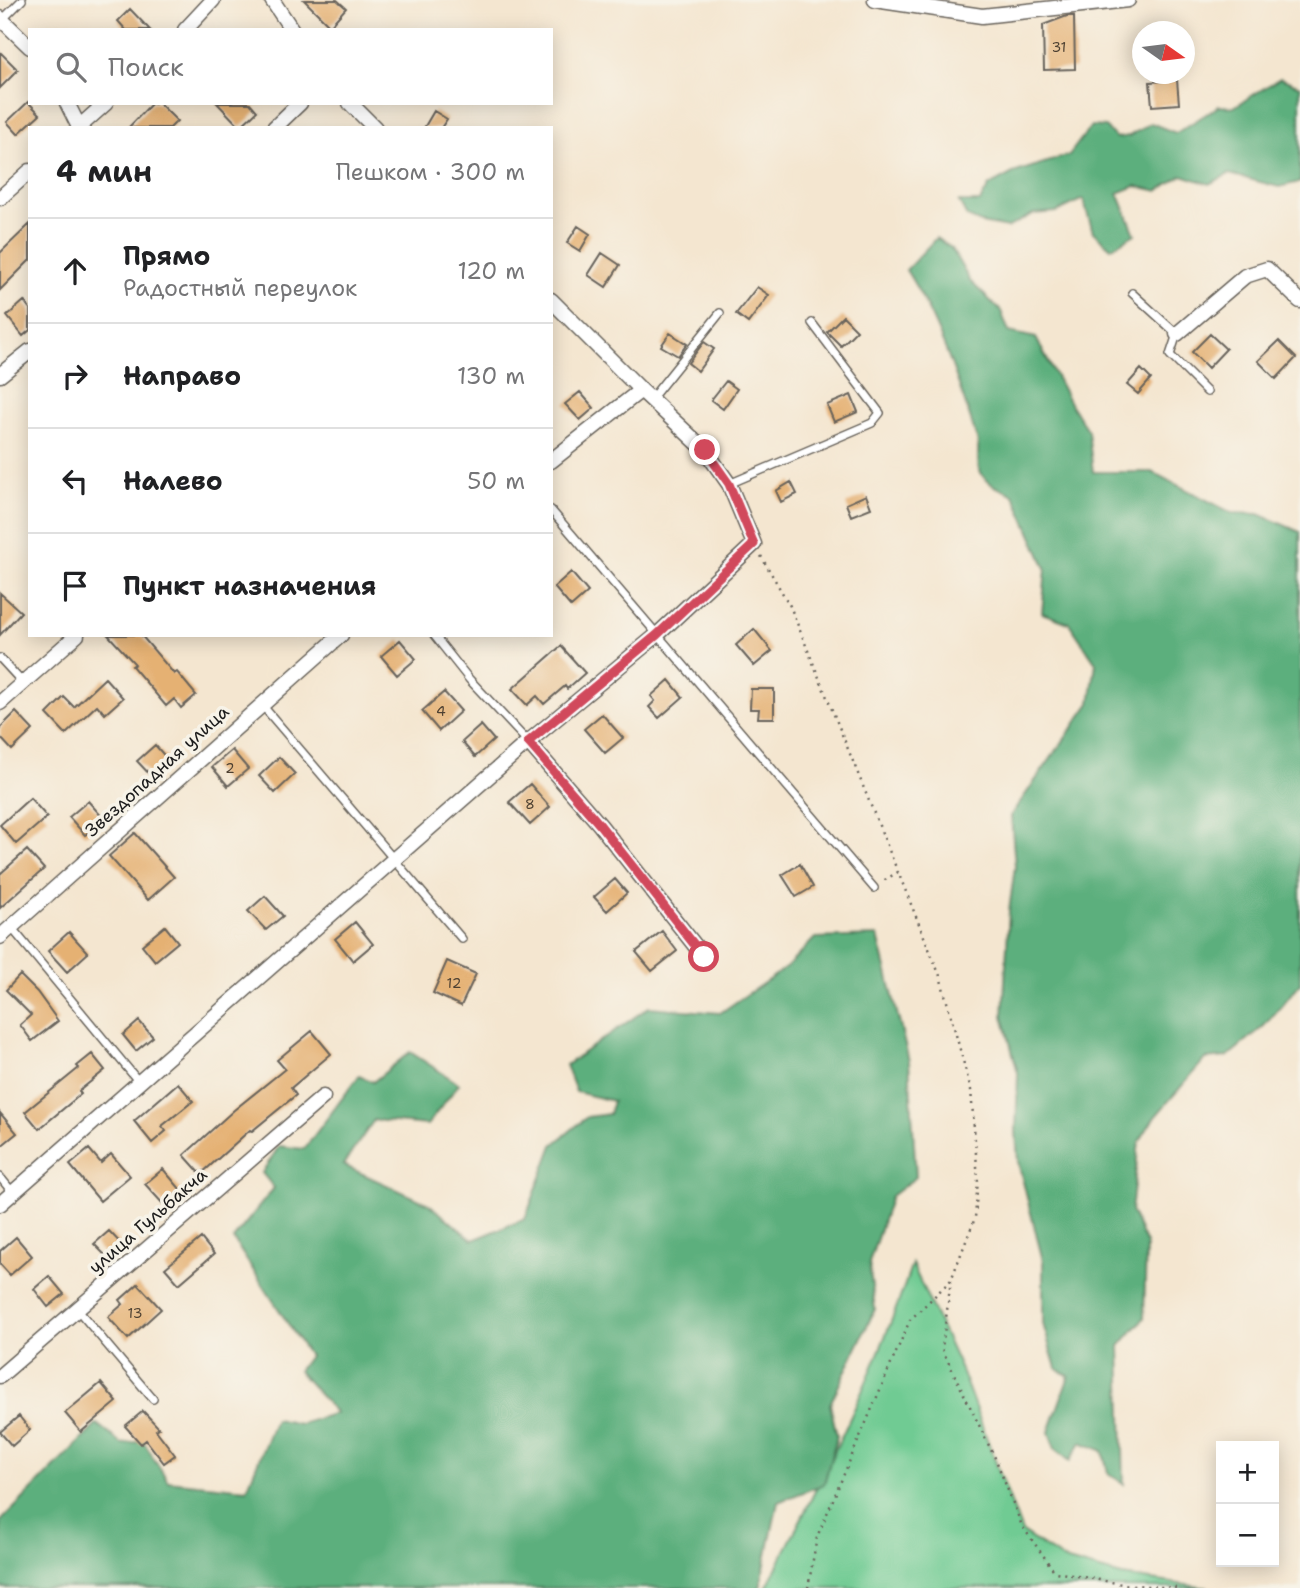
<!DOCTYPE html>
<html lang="ru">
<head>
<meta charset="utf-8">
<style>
	body { margin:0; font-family:"Shantell Sans",sans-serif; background:#f2f2f2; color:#202124 }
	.controls { position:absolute; right:21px; bottom:21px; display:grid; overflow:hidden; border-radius:0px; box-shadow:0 4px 18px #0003 }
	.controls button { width:63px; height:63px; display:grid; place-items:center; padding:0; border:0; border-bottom:2px solid #e0e0e0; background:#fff; color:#202124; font:35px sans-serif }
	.compass { position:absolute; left:1132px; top:21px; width:63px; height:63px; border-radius:50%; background:#fff; box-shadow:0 4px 18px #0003; rotate:104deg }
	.stop { position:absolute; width:21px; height:21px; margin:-16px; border:5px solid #d1495b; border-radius:50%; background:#fff }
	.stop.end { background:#d1495b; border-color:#fff; box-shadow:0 2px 7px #0008 }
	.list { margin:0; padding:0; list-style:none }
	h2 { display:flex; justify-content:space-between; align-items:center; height:91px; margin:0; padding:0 28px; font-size:30px }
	h2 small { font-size:23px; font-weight:400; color:#757577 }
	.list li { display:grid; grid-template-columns:46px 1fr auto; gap:21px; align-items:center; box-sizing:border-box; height:105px; padding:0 28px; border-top:2px solid #e0e0e0 }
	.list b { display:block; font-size:26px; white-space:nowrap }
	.list p { margin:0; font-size:23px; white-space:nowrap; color:#757577 }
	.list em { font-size:23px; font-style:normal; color:#757577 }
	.icon { flex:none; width:38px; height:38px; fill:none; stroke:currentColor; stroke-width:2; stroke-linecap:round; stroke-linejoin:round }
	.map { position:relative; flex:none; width:1300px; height:1588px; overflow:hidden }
	.search { position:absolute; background:#fff; box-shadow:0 4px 18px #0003; left:28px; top:28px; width:525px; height:77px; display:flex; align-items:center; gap:18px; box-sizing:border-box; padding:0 24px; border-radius:0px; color:#757577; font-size:26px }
	.panel { position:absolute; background:#fff; box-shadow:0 4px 18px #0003; left:28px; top:126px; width:525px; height:511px; border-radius:0px }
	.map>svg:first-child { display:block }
	.green { fill:#70cb93; stroke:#467458; stroke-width:2 }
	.forest { fill:#5caf7d; stroke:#3c664c; stroke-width:2 }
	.building { fill:#e5b173 }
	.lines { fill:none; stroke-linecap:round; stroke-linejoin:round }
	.service-casing { stroke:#68635b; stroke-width:10 }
	.minor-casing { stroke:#68635b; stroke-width:17 }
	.path { stroke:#68635b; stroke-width:2.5; stroke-dasharray:2 5; stroke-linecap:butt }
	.service { stroke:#fff; stroke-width:7 }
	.minor { stroke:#fff; stroke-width:14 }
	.route { stroke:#d1495b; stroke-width:9 }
	.labels { text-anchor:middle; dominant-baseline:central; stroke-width:7; stroke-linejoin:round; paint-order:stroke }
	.number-label { font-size:14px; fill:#4e4132 }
	.street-label { font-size:18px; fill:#1c1c1c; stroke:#f7f3e8 }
</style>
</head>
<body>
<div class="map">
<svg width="1300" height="1588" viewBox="0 0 1300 1588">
	<rect width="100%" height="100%" fill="#f7f3e8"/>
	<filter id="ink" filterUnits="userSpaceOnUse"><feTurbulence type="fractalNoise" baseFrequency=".0143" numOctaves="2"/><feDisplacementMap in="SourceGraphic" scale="14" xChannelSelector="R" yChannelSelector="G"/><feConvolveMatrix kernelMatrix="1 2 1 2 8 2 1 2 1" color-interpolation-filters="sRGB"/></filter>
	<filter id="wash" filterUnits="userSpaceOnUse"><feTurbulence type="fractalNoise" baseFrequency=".00686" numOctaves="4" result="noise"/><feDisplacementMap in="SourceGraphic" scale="28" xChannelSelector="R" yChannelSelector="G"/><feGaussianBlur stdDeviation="1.57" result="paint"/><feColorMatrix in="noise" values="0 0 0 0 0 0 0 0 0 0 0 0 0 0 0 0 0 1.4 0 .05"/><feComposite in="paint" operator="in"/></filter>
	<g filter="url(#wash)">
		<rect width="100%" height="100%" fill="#f4e6d0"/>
		<path class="green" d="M912 1264 961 1370 1022 1532 1064 1560 1122 1576 1208 1588H766C820 1483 874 1377 912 1264Z"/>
		<path class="forest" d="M1280 78 1300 86V182L1279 187 1229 174 1209 184 1182 175 1158 191 1136 186 1118 193 1135 234 1111 248 1093 232 1083 199 1057 212 1033 214 1007 228 981 223 967 217 959 202H980L989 186 1013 173 1069 155 1091 126 1105 127 1116 138 1129 136 1151 123 1176 133 1219 106 1234 107Z
			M936 238 951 248 970 281 1001 311 1009 332 1036 338 1071 405 1088 431 1093 472H1152L1232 513 1259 514 1300 532V984L1264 1026 1227 1057 1205 1059 1154 1118 1139 1142 1131 1211 1146 1244 1144 1318 1120 1346 1124 1484 1108 1473 1103 1451 1081 1442 1070 1461 1055 1449 1049 1432 1069 1376 1056 1368 1043 1324V1261L1018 1162 1016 1132 1018 1073 1003 1016 1009 911 1015 866 1011 815 1090 703 1096 663 1069 623 1042 613 1046 568 1014 495C1002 489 986 485 980 471 976 462 980 449 977 439 959 383 938 320 906 270Z
			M878 936 909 1061 916 1177 891 1196 869 1263 875 1309 830 1404 837 1436 824 1484 778 1502 760 1588H0L2 1544 0 1522 97 1424 122 1444 143 1441 168 1481 247 1489 275 1419 300 1424 336 1413 298 1371 309 1356 233 1239 274 1188 262 1173 279 1146 304 1149 359 1076 373 1082 410 1052 459 1084 427 1125 374 1120 343 1165 429 1204 473 1240 525 1219 553 1145 587 1117 609 1114 613 1101 576 1092 566 1065 649 1007 720 1013 787 967 815 938Z"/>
		<g id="blocks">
			<path class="building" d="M304 0H337L346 8 330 26Z
				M130 9 150 30H126L118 21Z
				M1067 16H1074L1075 69 1044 70 1043 25Z
				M0 52 18 70 0 88Z
				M1177 80 1179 104 1152 106 1150 82Z
				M28 102 40 114 18 134 7 122Z
				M152 103H159L177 121 170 128H128Z
				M217 103H250L257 111 240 127Z
				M434 111 447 119 441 128H424Z
				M30 224V260L0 290V253Z
				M578 226 590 234 580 251 567 243Z
				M602 253 620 265 606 287 588 275Z
				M757 287 769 295 748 323 736 314Z
				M24 301 30 309V330L23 336 7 316Z
				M843 316 857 330 841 346 827 332Z
				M670 333 687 344 678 356 661 346Z
				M1210 334 1226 349 1208 368 1192 352Z
				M1279 341 1296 358 1276 379 1258 361Z
				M704 342 714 349 698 371 688 363Z
				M1141 369 1151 379 1138 394 1127 385Z
				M726 381 737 389 723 409 711 400Z
				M580 392 594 408 580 420 565 404Z
				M851 395 858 412 834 422 827 405Z
				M791 482 797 494 781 502 776 491Z
				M866 495 871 508 851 516 846 504Z
				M571 572 588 592 571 607 554 587Z
				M0 593 21 612 0 635Z
				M754 629 772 651 754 666 736 645Z
				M108 635H141L174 674 177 672 196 695 181 708 174 699 166 706 132 666 135 664Z
				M400 640 416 659 397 675 381 656Z
				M561 646 585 673 567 689 565 686 544 704 537 696 527 705 512 689Z
				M105 678 123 698 105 714 97 705 66 734 47 714 64 697 74 707Z
				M669 680 683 697 659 718 649 707 655 701 651 696Z
				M751 689H774V718H758L759 709H750Z
				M444 692 461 711 439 731 422 711Z
				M16 712 33 730 12 750 0 737V728Z
				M602 714 623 738 605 753 584 729Z
				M481 725 494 740 475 757 462 742Z
				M155 745 170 762 153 778 137 761Z
				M232 750 248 769 228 786 212 767Z
				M279 757 295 774 275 793 259 776Z
				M530 784 550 807 530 825 509 802Z
				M30 798 47 817 16 844 0 825Z
				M88 801 104 819 85 835 69 817Z
				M135 833 174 877 148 900 109 856Z
				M27 850 44 869 0 908V874Z
				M800 864 813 887 796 897 782 875Z
				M615 879 627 893 607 911 594 897Z
				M265 896 283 916 266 930 248 911Z
				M355 922 373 944 353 961 335 939Z
				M165 926 178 942 155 961 142 945Z
				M662 931 677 951 652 971 636 952Z
				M69 932 88 953 67 972 48 951Z
				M447 961 476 974 461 1006 433 993Z
				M20 975 37 992 58 1021 32 1041 20 1025 31 1015 6 990Z
				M139 1021 153 1037 136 1051 123 1035Z
				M312 1031 331 1054 291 1088 296 1095 252 1131 250 1130 201 1174 184 1155 234 1110 285 1069 277 1060Z
				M92 1054 105 1070 79 1091 81 1094 39 1129 25 1112 79 1068 77 1066Z
				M178 1083 193 1101 162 1126 166 1131 152 1143 134 1121Z
				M0 1113 17 1133 0 1147Z
				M89 1149 101 1163 111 1154 130 1176 100 1201 70 1165Z
				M163 1169 181 1190 164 1205 145 1184Z
				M109 1231 125 1248 111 1261 94 1244Z
				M16 1237 32 1256 10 1275 0 1264V1251Z
				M201 1238 214 1254 179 1284 165 1268Z
				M49 1276 64 1294 48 1307 34 1289Z
				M138 1284 161 1309 128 1339 108 1317 123 1304 120 1300Z
				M101 1383 117 1402 81 1432 65 1413Z
				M143 1411 159 1428 156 1430 175 1455 164 1463 146 1440 141 1444 125 1426Z
				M19 1416 30 1430 12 1446 0 1432Z"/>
		</g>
	</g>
	<g filter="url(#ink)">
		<use href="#blocks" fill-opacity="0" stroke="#68635b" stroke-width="2"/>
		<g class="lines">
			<g class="service-casing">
				<path id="service" d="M2 20 22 0
					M1132 293 1177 334 1170 355 1207 392
					M651 399 720 313
					M729 484 872 423 880 413 812 323
					M551 510 874 888
					M434 635 469 679 528 742
					M0 658 23 683
					M262 705 462 939
					M11 927 139 1082
					M0 1177 13 1193
					M77 1309 153 1399"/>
			</g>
			<g class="minor-casing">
				<path id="minor" d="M272 0 292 30
					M875 0 982 16 1128 0
					M0 18 30 47
					M185 30 213 0
					M67 103 79 127
					M350 103 375 128
					M78 128 106 103
					M274 128 300 103
					M0 198 30 171
					M1177 334 1245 276 1267 269 1300 301
					M0 375 30 351
					M551 461 641 390
					M0 703 77 635
					M528 742 600 825 704 957
					M0 937 341 635
					M0 1204 528 742 657 635 754 544 729 484 705 450 641 390 551 300
					M0 1376 323 1097"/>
			</g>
			<path class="path" d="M761 556 790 606 897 870
				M951 1280 942 1349 996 1460 1022 1526 1055 1572 1122 1584 1176 1588
				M808 1588 817 1537 910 1320 951 1280 975 1218 978 1179 971 1090 940 976 898 872 883 881"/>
			<use href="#service" class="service"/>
			<use href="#minor" class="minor"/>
		</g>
	</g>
	<g class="lines" filter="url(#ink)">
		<path class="route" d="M704 957 600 825 528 742 657 635 754 544 729 484 705 450"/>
	</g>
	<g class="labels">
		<g class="number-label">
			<text x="1059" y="47">31</text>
			<text x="441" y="711">4</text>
			<text x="230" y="768">2</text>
			<text x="530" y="804">8</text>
			<text x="454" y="983">12</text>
			<text x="135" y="1313">13</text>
		</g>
		<g class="street-label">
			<text transform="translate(157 771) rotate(-42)">Звездопадная улица</text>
			<text transform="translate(148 1221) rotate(-41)">улица Гульбакча</text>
		</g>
	</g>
</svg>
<div class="controls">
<button>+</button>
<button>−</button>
</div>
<svg class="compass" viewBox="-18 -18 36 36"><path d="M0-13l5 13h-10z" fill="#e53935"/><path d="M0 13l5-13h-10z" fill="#757577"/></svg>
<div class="stop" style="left:704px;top:957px"></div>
<div class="stop end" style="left:705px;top:450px"></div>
<div class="search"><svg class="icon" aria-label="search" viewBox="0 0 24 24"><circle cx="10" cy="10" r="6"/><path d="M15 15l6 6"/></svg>Поиск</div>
<section class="panel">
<h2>4 мин<small>Пешком · 300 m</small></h2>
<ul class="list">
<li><svg class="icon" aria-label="ahead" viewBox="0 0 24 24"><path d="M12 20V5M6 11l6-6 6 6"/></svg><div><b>Прямо</b><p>Радостный переулок</p></div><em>120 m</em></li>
<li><svg class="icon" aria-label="right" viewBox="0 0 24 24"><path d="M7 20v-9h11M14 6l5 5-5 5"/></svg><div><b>Направо</b></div><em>130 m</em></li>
<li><svg class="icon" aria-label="left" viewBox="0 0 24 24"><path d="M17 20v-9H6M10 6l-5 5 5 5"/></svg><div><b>Налево</b></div><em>50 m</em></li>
<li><svg class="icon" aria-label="arrive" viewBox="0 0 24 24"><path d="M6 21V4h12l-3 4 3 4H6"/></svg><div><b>Пункт назначения</b></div></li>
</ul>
</section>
</div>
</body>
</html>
